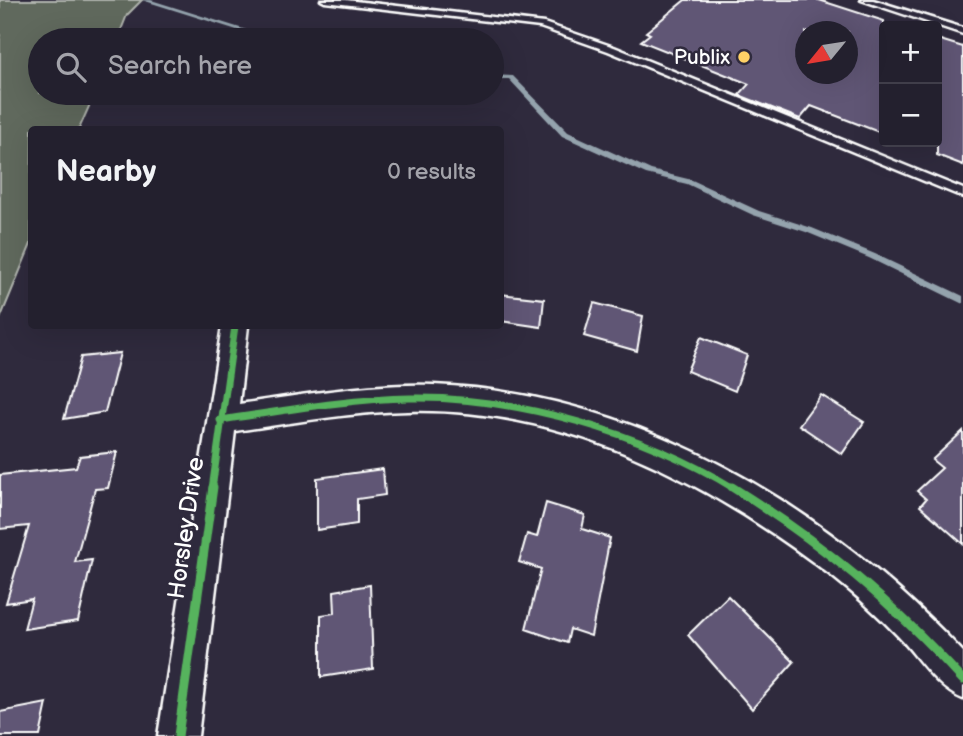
<!DOCTYPE html>
<html lang="en">
<head>
<meta charset="utf-8">
<style>
	body { margin:0; font-family:"Balsamiq Sans",sans-serif; background:#2f2d3a; color:#f1f3f6 }
	.controls { position:absolute; right:21px; top:21px; display:grid; overflow:hidden; border-radius:7px; box-shadow:0 7px 28px #0002 }
	.controls button { width:63px; height:63px; display:grid; place-items:center; padding:0; border:0; border-bottom:2px solid #403e4a; background:#23202e; color:#f1f3f6; font:35px sans-serif }
	.compass { position:absolute; left:795px; top:21px; width:63px; height:63px; border-radius:50%; background:#23202e; box-shadow:0 7px 28px #0002; rotate:240deg }
	.list { margin:0; padding:0; list-style:none }
	h2 { display:flex; justify-content:space-between; align-items:center; height:91px; margin:0; padding:0 28px; font-size:30px }
	h2 small { font-size:23px; font-weight:400; color:#a3a3aa }
	.icon { flex:none; width:38px; height:38px; fill:none; stroke:currentColor; stroke-width:2; stroke-linecap:round; stroke-linejoin:round }
	.map { position:relative; flex:none; width:963px; height:736px; overflow:hidden }
	.search { position:absolute; background:#23202e; box-shadow:0 7px 28px #0002; left:28px; top:28px; width:476px; height:77px; display:flex; align-items:center; gap:18px; box-sizing:border-box; padding:0 24px; border-radius:38px; color:#a3a3aa; font-size:26px }
	.panel { position:absolute; background:#23202e; box-shadow:0 7px 28px #0002; left:28px; top:126px; width:476px; height:203px; border-radius:7px }
	.map>svg:first-child { display:block }
	.green { fill:#61695d; stroke:#b0b4ae; stroke-width:2 }
	.lines { fill:none; stroke-linecap:round; stroke-linejoin:round }
	.stream { fill:#94a3ad; fill-rule:evenodd }
	.building { fill:#605774; stroke:#fff; stroke-width:2; fill-rule:evenodd }
	.service-casing { stroke:#fff; stroke-width:5 }
	.minor-casing { stroke:#fff; stroke-width:5 }
	.service { fill:#2f2a3d; fill-rule:evenodd }
	.minor { fill:#2f2a3d; fill-rule:evenodd }
	.cycleway-far1-casing { stroke:#2f2a3d; stroke-width:11 }
	.cycleway-casing { stroke:#2f2a3d; stroke-width:13 }
	.cycleway-far1 { stroke:#56b35d; stroke-width:7 }
	.cycleway { stroke:#56b35d; stroke-width:9 }
	.poi-dot { fill:#ffd166; stroke:#2f2a3d; stroke-width:2.5 }
	.labels { text-anchor:middle; dominant-baseline:central; stroke-width:5; stroke-linejoin:round; paint-order:stroke }
	.far-poi-label { font-size:21px; fill:#fff; stroke:#2f2a3d; text-anchor:end }
	.street-label { font-size:24px; fill:#fff; stroke:#2f2a3d }
</style>
</head>
<body>
<div class="map">
<svg width="963" height="736" viewBox="0 0 963 736">
	<rect width="100%" height="100%" fill="#2f2a3d"/>
	<filter id="ink" filterUnits="userSpaceOnUse"><feTurbulence type="fractalNoise" baseFrequency=".0143" numOctaves="2"/><feDisplacementMap in="SourceGraphic" scale="14" xChannelSelector="R" yChannelSelector="G"/><feConvolveMatrix kernelMatrix="1 2 1 2 8 2 1 2 1" color-interpolation-filters="sRGB"/></filter>
	<g filter="url(#ink)">
		<path class="green" d="M0 0H142L127 15 117 40H40V93H95L79 129 32 130 31 244 0 319Z"/>
		<g class="lines">
			<path class="stream" d="M142 0H151L278 40H269Z
				M492 75 513 76 568 132 651 170 692 180 759 211 812 228 875 254 963 296V304L869 258 806 232 753 215 687 184 646 174 562 136 509 79H492Z"/>
		</g>
		<path class="building" d="M685 0H819L884 21V134L811 106 800 119 739 95 749 84 641 41 650 34 646 32ZM806 32H848V74H806Z
			M937 39 963 47V165L937 155Z
			M500 294 544 299 541 327 500 321Z
			M594 303 643 316 637 351 584 336Z
			M701 337 747 355 735 391 687 371Z
			M120 353 105 412 64 419 81 357Z
			M821 395 864 422 842 454 799 425Z
			M963 431V544L920 506 926 499 917 491 942 468 932 460Z
			M117 452 108 488 95 489 75 562 92 560 78 621 24 629 32 599 6 603 29 526 0 529V475L76 467 80 456Z
			M383 469 385 495 357 499V524L317 530V478Z
			M546 503 585 515 582 529 610 538 591 636 570 629 567 643 526 629 541 569 519 562 527 534 537 537Z
			M370 585 373 669 321 677V615L335 613 334 591Z
			M728 596 794 662 752 709 688 635Z
			M47 703 40 736H0V712Z"/>
		<g class="lines">
			<g class="service-casing">
				<path id="service" d="M321 0H346L544 23 614 47 963 189V197L608 51 540 27 325 2Z
					M861 0H873L963 28V34Z"/>
			</g>
			<g class="minor-casing">
				<path id="minor" d="M222 326H248L239 404C303 395 368 383 433 385 639 393 826 506 963 652V699C936 688 919 658 899 637 879 616 856 595 833 577 711 483 567 407 408 411 350 412 293 423 235 431L198 736H158Z"/>
			</g>
			<use href="#service" class="service"/>
			<use href="#minor" class="minor"/>
			<g class="cycleway-far1-casing">
				<path id="cycleway-far1" d="M220 420C283 411 346 399 410 398 516 396 644 433 735 489
					M212 489 235 326"/>
			</g>
			<g class="cycleway-casing">
				<path id="cycleway" d="M732 487C825 545 889 599 963 680
					M178 736 213 487"/>
			</g>
			<use href="#cycleway-far1" class="cycleway-far1"/>
			<use href="#cycleway" class="cycleway"/>
		</g>
	</g>
	<circle class="poi-dot" cx="744" cy="57" r="7"/>
	<g class="labels">
		<g class="far-poi-label">
			<text x="730" y="57">Publix</text>
		</g>
		<g class="street-label">
			<text transform="translate(186 528) rotate(-82)">Horsley Drive</text>
		</g>
	</g>
</svg>
<div class="controls">
<button>+</button>
<button>−</button>
</div>
<svg class="compass" viewBox="-18 -18 36 36"><path d="M0-13l5 13h-10z" fill="#e53935"/><path d="M0 13l5-13h-10z" fill="#a3a3aa"/></svg>
<div class="search"><svg class="icon" aria-label="search" viewBox="0 0 24 24"><circle cx="10" cy="10" r="6"/><path d="M15 15l6 6"/></svg>Search here</div>
<section class="panel">
<h2>Nearby<small>0 results</small></h2>
<ul class="list">
</ul>
</section>
</div>
</body>
</html>
